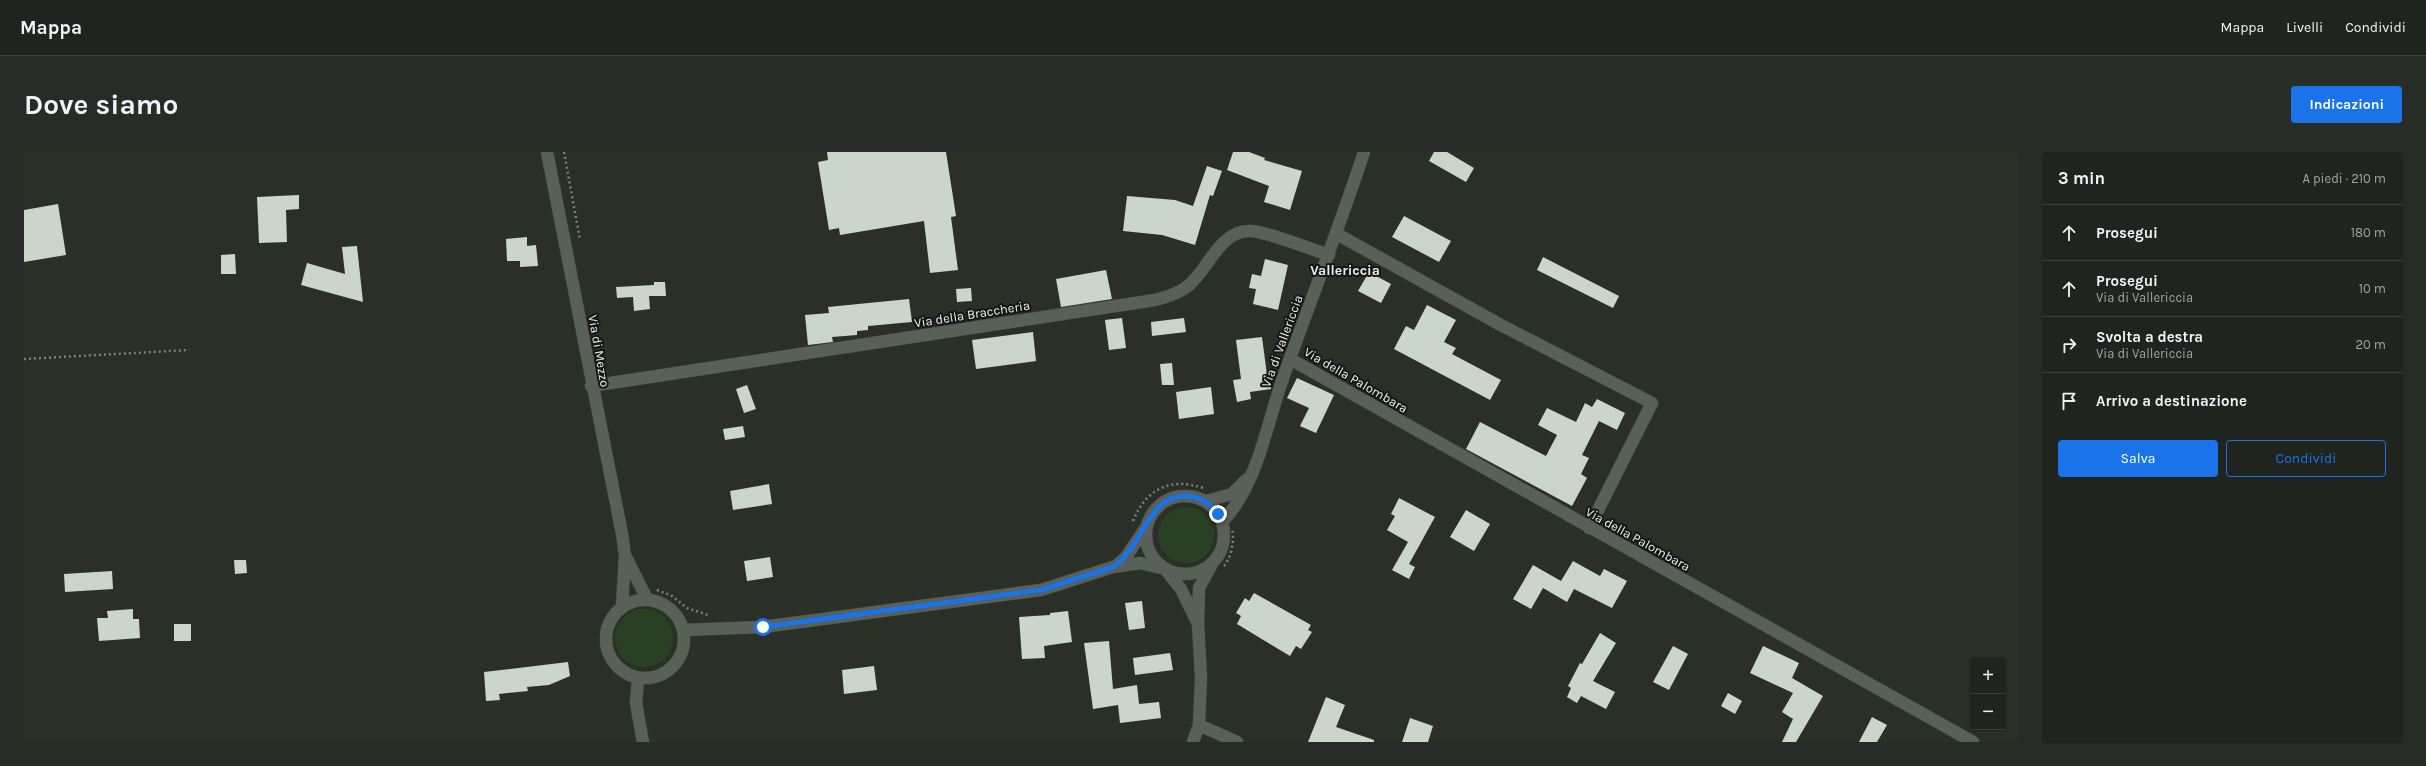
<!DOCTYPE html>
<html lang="it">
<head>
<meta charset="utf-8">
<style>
	body { margin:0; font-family:Karla,sans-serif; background:#282c27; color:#f1f3f6 }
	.controls { position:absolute; right:12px; bottom:12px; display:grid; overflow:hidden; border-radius:4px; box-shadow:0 1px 3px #0004 }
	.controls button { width:36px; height:36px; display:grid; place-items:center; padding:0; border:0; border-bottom:1px solid #3d413c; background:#20241e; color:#f1f3f6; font:20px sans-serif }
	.stop { position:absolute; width:12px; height:12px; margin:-9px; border:3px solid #1a73e8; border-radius:50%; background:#fff }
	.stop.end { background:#1a73e8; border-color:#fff; box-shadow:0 1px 4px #0008 }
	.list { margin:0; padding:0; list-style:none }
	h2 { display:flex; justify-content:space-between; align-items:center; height:52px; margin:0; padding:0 16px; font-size:17px }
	h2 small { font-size:13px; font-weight:400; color:#a2a4a4 }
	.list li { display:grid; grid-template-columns:26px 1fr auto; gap:12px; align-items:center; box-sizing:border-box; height:56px; padding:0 16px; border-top:1px solid #3d413c }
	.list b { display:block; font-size:15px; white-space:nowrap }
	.list p { margin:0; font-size:13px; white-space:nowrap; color:#a2a4a4 }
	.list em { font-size:13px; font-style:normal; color:#a2a4a4 }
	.actions { display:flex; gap:8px; padding:12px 16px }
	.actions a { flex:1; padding:9px 0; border:1px solid #1a73e8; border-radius:4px; text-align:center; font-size:14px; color:#1a73e8 }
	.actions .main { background:#1a73e8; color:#fff }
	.icon { flex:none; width:22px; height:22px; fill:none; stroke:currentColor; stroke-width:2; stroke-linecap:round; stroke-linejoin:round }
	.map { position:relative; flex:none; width:1994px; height:590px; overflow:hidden; border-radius:4px }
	header { display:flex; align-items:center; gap:24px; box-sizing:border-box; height:56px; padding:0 20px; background:#20241e; border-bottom:1px solid #3d413c }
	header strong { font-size:19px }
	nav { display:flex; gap:22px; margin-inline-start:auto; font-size:14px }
	.intro { display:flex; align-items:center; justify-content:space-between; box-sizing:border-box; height:96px; padding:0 24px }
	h1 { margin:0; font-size:28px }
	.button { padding:10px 18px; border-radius:4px; background:#1a73e8; color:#fff; font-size:14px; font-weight:700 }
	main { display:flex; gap:24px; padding:0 24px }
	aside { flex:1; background:#20241e; border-radius:4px; box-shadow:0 1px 3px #0004 }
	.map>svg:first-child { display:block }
	.green { fill:#2a4025 }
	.building { fill:#ccd5ca }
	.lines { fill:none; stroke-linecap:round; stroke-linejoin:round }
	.minor-casing { stroke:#464c45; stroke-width:13 }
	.path { stroke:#7c827b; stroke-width:2.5; stroke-dasharray:2 3; stroke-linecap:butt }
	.minor { stroke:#596057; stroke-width:12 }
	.route { stroke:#1a73e8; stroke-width:5 }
	.labels { text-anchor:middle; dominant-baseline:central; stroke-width:4; stroke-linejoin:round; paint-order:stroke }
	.street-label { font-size:13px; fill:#ecf0eb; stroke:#141714 }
	.neighbourhood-label { font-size:14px; font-weight:bold; fill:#ecf0eb; stroke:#141714 }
</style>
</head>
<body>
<header>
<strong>Mappa</strong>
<nav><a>Mappa</a><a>Livelli</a><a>Condividi</a></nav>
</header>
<div class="intro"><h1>Dove siamo</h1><a class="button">Indicazioni</a></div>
<main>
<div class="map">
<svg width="1994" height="590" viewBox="0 0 1994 590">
	<rect width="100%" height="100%" fill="#2a3028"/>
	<path class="green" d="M1134 383a28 28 0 1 1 56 0a28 28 0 1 1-56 0Z
		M591 486a29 29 0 1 1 58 0a29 29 0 1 1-58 0Z"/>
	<path class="building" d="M803 0H922L932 64 927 65 934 118 906 121 900 69 816 83 815 76 805 78 794 10 804 8Z
		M1209 0H1225L1241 6 1240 8 1278 19 1266 58 1240 50 1245 34 1203 18Z
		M1410 0H1423L1450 16 1442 30 1405 9Z
		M1183 14 1198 19 1189 44 1186 43 1171 93 1138 83 1099 79 1103 44 1151 48 1169 54Z
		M275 43V57L262 58 263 90 235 91 233 45Z
		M34 52 42 103 0 110V58Z
		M1380 64 1427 89 1415 110 1368 85Z
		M503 85V94L512 93 514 114 496 115V109H483L482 87Z
		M333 94 339 150 277 133 283 111 321 122 318 95Z
		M211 102 212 122H197V103Z
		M1519 105 1595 144 1589 156 1513 118Z
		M1241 107 1264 113 1254 158 1229 152 1232 137 1225 136 1228 122 1237 124Z
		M1082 118 1088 147 1037 155 1032 127Z
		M1345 120 1367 132 1357 151 1334 139Z
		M630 130H641L642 144H625L626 157 610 159 609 145 593 146 592 135 630 133Z
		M947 136 948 149 933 150 932 137Z
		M885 147 888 170 844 174V178L833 179V183L808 185 809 190 784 193 781 163 805 161 804 155Z
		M1403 153 1432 168 1420 190 1432 196 1428 202 1477 228 1466 248 1370 197 1382 174 1390 178Z
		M1098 166 1102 196 1085 198 1081 168Z
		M1160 166 1162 180 1128 184 1127 170Z
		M1009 180 1012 209 952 217 948 188Z
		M1238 185 1243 223H1245L1247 237 1226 240 1227 247 1213 250 1209 228 1217 227 1212 188Z
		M1148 211 1150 233H1138L1136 212Z
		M1273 226 1310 243 1292 281 1276 274 1285 256 1263 246Z
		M723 233 732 257 720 261 712 237Z
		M1187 235 1190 262 1155 267 1152 240Z
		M1573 247 1601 261 1593 278 1575 269 1558 303 1565 306 1557 322 1563 326 1548 354 1442 297 1456 270 1522 304 1533 283 1514 273 1523 256 1552 270 1561 251 1568 255Z
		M719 274 721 285 701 288 699 277Z
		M745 332 748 352 709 358 706 339Z
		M1375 346 1411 365 1385 412 1391 415 1385 427 1368 418 1384 390 1363 378 1371 364 1367 362Z
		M1442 358 1466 372 1450 399 1426 385Z
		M746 405 749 425 723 429 720 409Z
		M210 408H222L223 421 211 422Z
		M1549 409 1576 424 1580 417 1603 429 1588 456 1550 437 1543 450 1519 436 1507 457 1489 447 1509 413 1537 429Z
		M88 419 89 437 41 440 40 422Z
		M1230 441 1287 473 1284 478 1288 480 1277 497 1272 494 1266 504 1213 472 1217 464 1212 461 1221 446 1225 449Z
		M1118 449 1121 476 1105 478 1101 451Z
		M109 457V467H115L116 486 75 489 73 466H84L83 459Z
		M1044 459 1048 490 1020 494 1021 506 998 507 995 465 1026 463V461Z
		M150 472H167V489H150Z
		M1576 481 1592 491 1569 529 1591 540 1582 557 1557 544 1553 551 1543 545 1547 536 1544 534 1556 511 1558 512Z
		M1085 489 1089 537 1113 533 1115 552 1135 550 1137 566 1096 571 1094 553 1069 557 1060 491Z
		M1649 494 1664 502 1645 538 1629 530Z
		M1739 494 1775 511 1768 526 1799 544 1772 590H1758L1769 567 1758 560 1769 541 1726 521Z
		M1146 501 1149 518 1111 523 1109 506Z
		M544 510 546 524 525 533 503 535 504 539 475 542 476 548 462 549 460 520Z
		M850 514 853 538 820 542 818 518Z
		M1704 541 1718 549 1711 562 1697 554Z
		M1302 545 1321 553 1312 575 1350 588V590H1284Z
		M1848 565 1863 573 1853 590H1835Z
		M1386 566 1409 574 1404 590H1378Z"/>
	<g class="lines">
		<g class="minor-casing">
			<path id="minor" d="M523 0 598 382 601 404 598 454
				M1313 82 1475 172 1628 251 1565 376
				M1266 207 1949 590
				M567 234 1131 148C1143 145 1156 141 1165 133 1184 117 1196 79 1225 79 1242 79 1286 97 1305 103
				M1122 383a39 39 0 1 1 78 0a39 39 0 1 1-78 0Z
				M1182 349 1208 342 1223 327
				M1198 370C1233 334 1242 275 1258 229 1285 152 1315 77 1340 0
				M602 405 623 447
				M1092 414 1102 405 1122 375
				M582 487a39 39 0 1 1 78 0a39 39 0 1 1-78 0Z
				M659 478 739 475 1017 438 1089 415 1116 411 1141 417 1157 437 1174 472
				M614 526 612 551 619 590
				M1175 573 1213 590
				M1169 590 1175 573 1177 526 1174 472 1175 436 1187 414"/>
		</g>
		<path class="path" d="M540 0 556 88
			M0 207 165 198
			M1109 369C1122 337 1146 325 1179 336
			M1200 414C1207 406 1211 388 1208 377
			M633 438 648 444 663 456 684 463"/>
		<use href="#minor" class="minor"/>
	</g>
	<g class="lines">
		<path class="route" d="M739 475 1017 438 1089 415C1119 396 1124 341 1163 344 1177 345 1186 351 1194 362"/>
	</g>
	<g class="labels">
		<g class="street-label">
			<text transform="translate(948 162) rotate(-9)">Via della Braccheria</text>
			<text transform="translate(1258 189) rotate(-70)">Via di Vallericcia</text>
			<text transform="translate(575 199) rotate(80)">Via di Mezzo</text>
			<text transform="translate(1332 228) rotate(30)">Via della Palombara</text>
			<text transform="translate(1614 387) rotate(29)">Via della Palombara</text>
		</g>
		<g class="neighbourhood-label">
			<text x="1321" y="118">Vallericcia</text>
		</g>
	</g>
</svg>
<div class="controls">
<button>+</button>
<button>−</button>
</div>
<div class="stop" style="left:739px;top:475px"></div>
<div class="stop end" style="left:1194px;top:362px"></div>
</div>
<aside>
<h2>3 min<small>A piedi · 210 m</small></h2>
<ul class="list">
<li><svg class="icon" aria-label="ahead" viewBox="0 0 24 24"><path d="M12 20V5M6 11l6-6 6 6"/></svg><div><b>Prosegui</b></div><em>180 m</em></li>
<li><svg class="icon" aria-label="ahead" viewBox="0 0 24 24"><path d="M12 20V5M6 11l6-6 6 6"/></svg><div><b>Prosegui</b><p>Via di Vallericcia</p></div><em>10 m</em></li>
<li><svg class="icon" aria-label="right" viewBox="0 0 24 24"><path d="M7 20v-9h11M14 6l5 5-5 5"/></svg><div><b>Svolta a destra</b><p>Via di Vallericcia</p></div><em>20 m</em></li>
<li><svg class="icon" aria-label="arrive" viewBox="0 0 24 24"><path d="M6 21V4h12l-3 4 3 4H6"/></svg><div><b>Arrivo a destinazione</b></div></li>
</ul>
<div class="actions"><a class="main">Salva</a><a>Condividi</a></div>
</aside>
</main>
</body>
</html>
